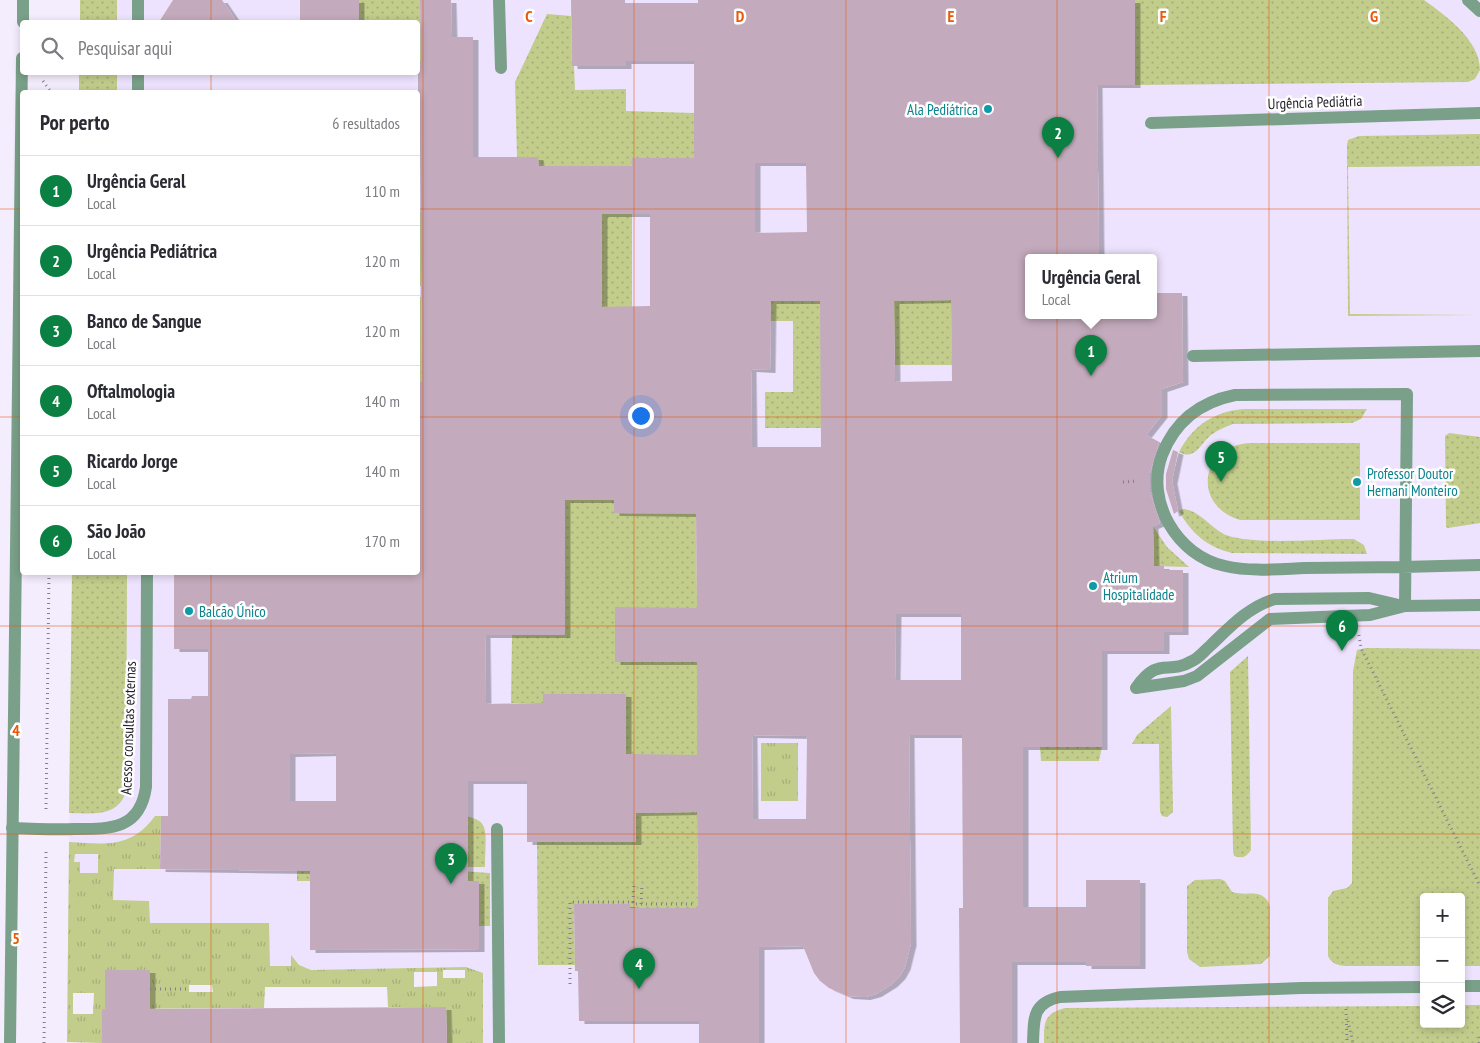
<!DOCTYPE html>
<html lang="pt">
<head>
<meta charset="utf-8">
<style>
	body { margin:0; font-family:"PT Sans Narrow",sans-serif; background:#f2f2f3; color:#2b2b33 }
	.controls { position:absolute; right:15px; bottom:15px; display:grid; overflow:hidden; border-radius:5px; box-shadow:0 2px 8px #0003 }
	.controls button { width:45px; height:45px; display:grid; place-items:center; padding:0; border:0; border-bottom:1px solid #e1e1e2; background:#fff; color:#2b2b33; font:25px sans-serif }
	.you { position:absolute; left:640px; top:415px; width:18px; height:18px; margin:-12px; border:4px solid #fff; border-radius:50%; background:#1a73e8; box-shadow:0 0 0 8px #1a73e833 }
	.badge { display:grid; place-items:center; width:32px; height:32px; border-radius:50%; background:#0b8043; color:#fff; font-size:16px; font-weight:700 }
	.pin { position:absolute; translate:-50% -41px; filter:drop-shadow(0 1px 2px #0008) }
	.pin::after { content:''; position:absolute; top:26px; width:18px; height:15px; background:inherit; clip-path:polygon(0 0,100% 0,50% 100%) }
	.popup { position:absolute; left:1025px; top:254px; width:132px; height:65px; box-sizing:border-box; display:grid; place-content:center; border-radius:5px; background:#fff; filter:drop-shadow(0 1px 4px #0005); font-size:16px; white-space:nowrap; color:#7c7c81 }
	.popup b { font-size:19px; color:#2b2b33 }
	.popup::after { content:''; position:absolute; left:50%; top:100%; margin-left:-10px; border:10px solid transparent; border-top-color:#fff }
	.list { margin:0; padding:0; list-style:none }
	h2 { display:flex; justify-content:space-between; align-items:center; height:65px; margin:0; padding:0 20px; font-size:21px }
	h2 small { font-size:16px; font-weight:400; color:#7c7c81 }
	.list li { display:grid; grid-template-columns:32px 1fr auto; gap:15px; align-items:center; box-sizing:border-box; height:70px; padding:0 20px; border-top:1px solid #e1e1e2 }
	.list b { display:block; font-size:19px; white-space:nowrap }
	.list p { margin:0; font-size:16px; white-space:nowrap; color:#7c7c81 }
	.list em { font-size:16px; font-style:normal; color:#7c7c81 }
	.icon { flex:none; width:28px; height:28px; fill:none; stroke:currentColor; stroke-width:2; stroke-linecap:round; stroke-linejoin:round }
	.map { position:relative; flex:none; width:1480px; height:1043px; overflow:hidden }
	.search { position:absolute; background:#fff; box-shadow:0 2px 8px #0003; left:20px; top:20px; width:400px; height:55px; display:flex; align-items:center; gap:12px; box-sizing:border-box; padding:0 18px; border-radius:5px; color:#7c7c81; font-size:19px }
	.panel { position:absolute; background:#fff; box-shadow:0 2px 8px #0003; left:20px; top:90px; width:400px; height:485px; border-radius:5px }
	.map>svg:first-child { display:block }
	.built { fill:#eee3fe; fill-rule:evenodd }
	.grass { fill:url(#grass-tufts); fill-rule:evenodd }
	.park { fill:url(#park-dots) }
	.building { fill:#c3aabc; fill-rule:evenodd; filter:url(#shadow) }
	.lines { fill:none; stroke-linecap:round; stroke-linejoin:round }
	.path { stroke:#847f8b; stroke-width:3; stroke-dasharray:1 4; stroke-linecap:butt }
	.service { stroke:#7aa089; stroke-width:12 }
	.minor { stroke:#7aa089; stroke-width:12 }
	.grid { fill:none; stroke:#e8590c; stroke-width:1; stroke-opacity:0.55 }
	.culture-dot { fill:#0f9aa8; stroke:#fefefe; stroke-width:2 }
	.labels { text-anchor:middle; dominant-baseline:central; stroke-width:5; stroke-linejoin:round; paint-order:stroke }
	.street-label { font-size:15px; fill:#231f29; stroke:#fefefe }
	.culture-label { font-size:15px; fill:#0d838f; stroke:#fefefe; text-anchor:start }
	.grid-label { font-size:16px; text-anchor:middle; font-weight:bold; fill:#e8590c; stroke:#fefefe; stroke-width:5; stroke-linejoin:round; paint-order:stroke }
</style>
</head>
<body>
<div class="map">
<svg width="1480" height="1043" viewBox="0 0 1480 1043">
	<defs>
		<pattern id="grass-tufts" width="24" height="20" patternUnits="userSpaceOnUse" patternTransform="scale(1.25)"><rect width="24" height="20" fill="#c2cc8b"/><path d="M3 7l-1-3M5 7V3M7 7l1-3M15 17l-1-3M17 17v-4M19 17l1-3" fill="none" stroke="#a6af78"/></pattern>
		<pattern id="park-dots" width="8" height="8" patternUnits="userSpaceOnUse" patternTransform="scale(1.25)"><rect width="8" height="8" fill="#c2cc8b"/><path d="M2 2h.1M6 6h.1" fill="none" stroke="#a6af78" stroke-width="1.8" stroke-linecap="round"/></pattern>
		<filter id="shadow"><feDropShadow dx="5.5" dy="3" stdDeviation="0" flood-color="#0004"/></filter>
	</defs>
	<rect width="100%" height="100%" fill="#f4edfd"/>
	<path class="built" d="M80 0H1480V1043H483V973L466 967 291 971 68 969 72 573 418 572V92H79V73L418 72V22H80ZM1028 257H1154V315H1028ZM1424 897H1461V1024H1424Z"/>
	<path class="grass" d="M761 743H798V801H761Z
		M155 816H161L160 869H114L113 900 149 901 150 923H269L270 966H291V955L299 965 311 970 466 967 483 973V1043H447L446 1007H388L387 987H265L264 1008 102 1009V1043L67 1042 69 842C105 844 131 849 155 816ZM75 854H98V873H80V862H74ZM105 970H150V996H105ZM465 970V978H443V970ZM414 972H437V986L414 987ZM189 985H212L213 992H189ZM73 993H94L93 1014H73Z"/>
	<path class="park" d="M80 0H117V22H80Z
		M359 0H420L421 61H418V22H359Z
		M1135 0H1424C1446 16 1480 40 1480 70L1475 79 1468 82 1135 85Z
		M547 14 571 16 572 66H574L575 90 626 89V111L694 113V152L699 161 686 158 632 159V307L603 473 601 166 540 371 538 157H517L515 82Z
		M79 73H117V92H79Z
		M1480 134V166L1348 167 1350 314 1480 315 1348 316 1347 145 1348 140 1359 136Z
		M418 211H421V286H418Z
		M418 297H421L422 382H418Z
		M951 300 952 365H895L894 313H821V428H765V392H793V321H751V301Z
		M1247 409H1367L1361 419 1352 423 1233 424C1225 427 1218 430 1211 435 1200 444 1195 461 1179 452 1193 425 1216 410 1247 409Z
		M1449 433 1480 437V523L1448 528 1446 527 1445 436Z
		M1252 443H1360V520H1240C1191 505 1200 444 1252 443Z
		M565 500H614V513H687L703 509 696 518 697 601H701L702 612 686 608H615V662H689L702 657V666H697V750L702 759 626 755V703H601L543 694V703H511L512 635H565Z
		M1183 509C1201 510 1212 531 1229 536 1260 545 1320 539 1354 539L1364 545 1367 554 1232 553C1207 547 1191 533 1179 511Z
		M1153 526 1167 547 1189 567 1154 566Z
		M72 573H127L126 792C117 818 92 813 69 813Z
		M1366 648 1480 649V966H1461V897H1424V966H1345C1337 965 1332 964 1328 956V898L1333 891 1347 888 1352 883 1353 671 1357 650Z
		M1248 656 1251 850C1246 857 1243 859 1234 856L1233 850 1230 672Z
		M1171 706 1173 812 1167 817 1162 816 1160 812 1159 744H1132L1137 735Z
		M1040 747H1102L1099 761H1041Z
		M702 807 697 816 698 908H630V904H574L575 965H538L537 842H635L636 813 689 812Z
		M446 815C494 816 485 826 485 867H468Z
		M297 870H340V881H297Z
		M445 870 490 873V926H479L445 881Z
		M1220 879 1225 881 1232 892C1247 897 1263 887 1270 906V956L1261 964 1200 967 1189 959 1187 952V886L1195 880Z
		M1461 1005H1480V1043H1044C1044 1023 1043 1014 1065 1008L1424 1006V1024H1461Z"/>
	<path class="building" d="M173 0H222L237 22H159Z
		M300 0H359V22H300Z
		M420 0H451L452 37H473V157H538L539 166H632V158H694V61H626V66H572L571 0H625V3H698V0H1135V85H1097L1099 257H1028V315H1154V293H1182L1183 382 1162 389V415L1146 435 1159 442 1150 473V492L1160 523 1153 526 1154 566H1164V570H1183V632H1164V651H1102V747H1023V907H1086V880H1140V966H1086V962H1012V1043H960L959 908H963L962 735H909L911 943 905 967 900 976 892 984 876 994 865 997 848 996 829 988 820 981 814 973 803 946 759 947V1043H699V1021H579L578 971H575L574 904H630V908H698L697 812 636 813V842H527V781H468V881H479V949L310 950V871L160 869 161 816H168V699H191L192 696H208V649H174V572H418V382H422L420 135H418V61H421ZM755 163H806L807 232 755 233ZM602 214H650V306L602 307ZM951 300 952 381 895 382 894 301ZM771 301H820L821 447H752L751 369 770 370ZM565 500H614V513L696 514 697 608 615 607V662H697V755L626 754V694H543V703L486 704 485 635H565ZM896 614H961V680H895ZM752 735 807 736 806 819H753ZM336 753V801H290V754Z
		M1173 450 1178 452 1172 481 1178 511 1174 514 1166 489V474Z
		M105 970H150V1009L446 1007 447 1043H102V1009H105Z"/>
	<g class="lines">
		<path class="path" d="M43 81 51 92
			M1123 482 1137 481
			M1359 635 1361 648 1480 886
			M46 809 49 572
			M633 902 634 884
			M641 904H694
			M570 984V902H633V904H641L642 884
			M150 989H188
			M1346 1009 1347 1043
			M1348 1021 1353 1043
			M44 1043 46 851
			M1479 1043 1480 1037"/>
		<path class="service" d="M499 0 501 68
			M1468 0 1480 11
			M138 22V0
			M138 92V72
			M1151 123 1480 113
			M1193 356 1480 351
			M1405 606 1407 394 1235 395C1200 402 1175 421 1162 455 1145 501 1177 556 1225 566 1251 572 1279 569 1305 568 1363 568 1422 567 1480 565
			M1136 688 1184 681 1197 676 1270 619 1370 615 1405 606 1480 605
			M1136 688C1159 655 1167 676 1192 661 1199 658 1204 651 1210 646 1230 627 1248 607 1275 599L1369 598 1403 606
			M12 828C33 829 54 830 75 829 110 829 140 830 146 787L147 572
			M497 829 499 1043
			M1461 986H1480
			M1033 1043C1034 1019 1032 1003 1060 997L1301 988 1424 987"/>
		<path class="minor" d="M23 22V0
			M10 1043 22 58"/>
	</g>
	<path class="grid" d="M211 0V22M423 0V1043M634 0V1043M846 0V1043M1057 0V1043M1269 0V1043M211 72V92M0 209H22M418 209H1480M0 417H22M418 417H1480M211 572V1043M0 626H1480M0 834H1480"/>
	<g class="culture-dot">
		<circle cx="988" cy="109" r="5"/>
		<circle cx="1357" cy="482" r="5"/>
		<circle cx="1093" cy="586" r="5"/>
		<circle cx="189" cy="611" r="5"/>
	</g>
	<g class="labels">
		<g class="street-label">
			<text transform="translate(1315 102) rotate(-2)">Urgência Pediátria</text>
			<text transform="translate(128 728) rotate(-88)">Acesso consultas externas</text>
		</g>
		<g class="culture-label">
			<text x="978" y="109" text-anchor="end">Ala Pediátrica</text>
			<text x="1367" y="473">Professor Doutor<tspan x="1367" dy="17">Hernani Monteiro</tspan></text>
			<text x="1103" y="577">Atrium<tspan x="1103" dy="17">Hospitalidade</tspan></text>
			<text x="199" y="611">Balcão Único</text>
		</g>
	</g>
	<g class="grid-label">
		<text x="529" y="22">C</text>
		<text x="740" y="22">D</text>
		<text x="951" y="22">E</text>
		<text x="1163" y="22">F</text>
		<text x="1374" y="22">G</text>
		<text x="16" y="736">4</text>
		<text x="16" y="944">5</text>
	</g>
</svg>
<div class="controls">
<button>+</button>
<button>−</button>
<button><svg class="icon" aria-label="layers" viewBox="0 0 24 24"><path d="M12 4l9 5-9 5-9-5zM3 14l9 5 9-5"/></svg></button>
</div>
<div class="you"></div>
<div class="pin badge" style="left:1091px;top:376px">1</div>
<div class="popup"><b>Urgência Geral</b>Local</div>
<div class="pin badge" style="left:1058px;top:158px">2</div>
<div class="pin badge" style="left:451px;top:884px">3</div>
<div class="pin badge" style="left:639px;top:989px">4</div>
<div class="pin badge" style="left:1221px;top:482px">5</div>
<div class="pin badge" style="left:1342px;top:651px">6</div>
<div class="search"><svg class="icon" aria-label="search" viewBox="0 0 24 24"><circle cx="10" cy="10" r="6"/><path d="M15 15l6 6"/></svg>Pesquisar aqui</div>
<section class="panel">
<h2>Por perto<small>6 resultados</small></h2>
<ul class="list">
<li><span class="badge">1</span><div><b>Urgência Geral</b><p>Local</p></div><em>110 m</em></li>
<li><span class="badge">2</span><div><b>Urgência Pediátrica</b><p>Local</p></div><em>120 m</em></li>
<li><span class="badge">3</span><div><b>Banco de Sangue</b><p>Local</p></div><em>120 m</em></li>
<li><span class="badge">4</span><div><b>Oftalmologia</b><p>Local</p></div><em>140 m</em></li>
<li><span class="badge">5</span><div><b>Ricardo Jorge</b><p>Local</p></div><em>140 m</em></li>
<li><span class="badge">6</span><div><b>São João</b><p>Local</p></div><em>170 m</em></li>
</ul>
</section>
</div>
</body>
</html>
